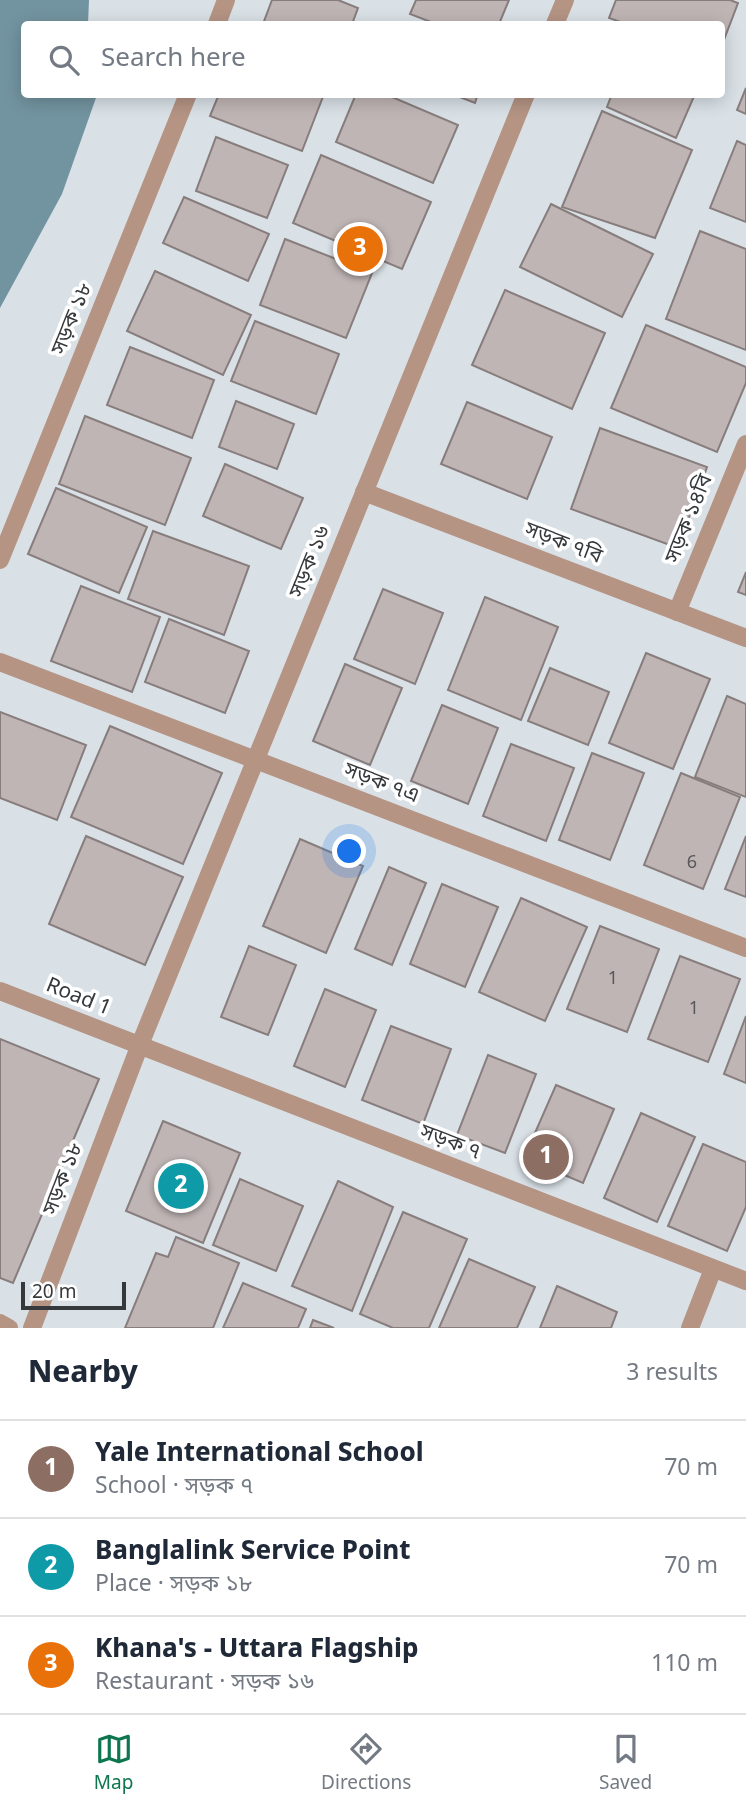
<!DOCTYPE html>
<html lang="en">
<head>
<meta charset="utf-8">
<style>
	body { margin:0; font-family:Georgia,"Noto Sans Bengali",serif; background:#f2f2f3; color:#1f2937 }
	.scale { position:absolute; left:21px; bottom:18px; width:105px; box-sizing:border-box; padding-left:7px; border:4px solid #36393c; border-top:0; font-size:19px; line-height:24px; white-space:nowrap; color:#36393c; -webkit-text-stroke:5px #fff; paint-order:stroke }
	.you { position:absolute; left:350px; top:852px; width:24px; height:24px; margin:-18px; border:5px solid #fff; border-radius:50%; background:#1a73e8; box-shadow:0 0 0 10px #1a73e833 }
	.badge { display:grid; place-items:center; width:46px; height:46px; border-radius:50%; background:#0d764f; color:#fff; font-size:23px; font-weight:700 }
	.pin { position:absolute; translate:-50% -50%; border:4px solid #fff; box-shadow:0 2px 7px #0006 }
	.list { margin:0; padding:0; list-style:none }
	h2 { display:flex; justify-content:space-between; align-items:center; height:91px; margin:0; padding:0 28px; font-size:30px }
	h2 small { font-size:23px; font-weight:400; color:#747a83 }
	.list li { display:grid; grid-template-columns:46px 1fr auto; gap:21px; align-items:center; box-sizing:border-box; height:98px; padding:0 28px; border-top:2px solid #e0e1e3 }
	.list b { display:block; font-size:26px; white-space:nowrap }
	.list p { margin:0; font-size:23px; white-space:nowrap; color:#747a83 }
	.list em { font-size:23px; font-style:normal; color:#747a83 }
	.icon { flex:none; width:38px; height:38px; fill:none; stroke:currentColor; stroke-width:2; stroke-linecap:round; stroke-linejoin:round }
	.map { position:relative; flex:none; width:746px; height:1328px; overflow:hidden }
	.search { position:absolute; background:#fff; box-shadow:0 4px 18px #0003; left:21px; right:21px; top:21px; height:77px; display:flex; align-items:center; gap:18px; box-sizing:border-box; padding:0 24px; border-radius:7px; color:#747a83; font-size:26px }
	.sheet { height:385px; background:#fff }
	nav { display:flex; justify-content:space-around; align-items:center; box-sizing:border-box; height:98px; border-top:2px solid #e0e1e3; background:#fff; font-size:19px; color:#747a83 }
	nav a { display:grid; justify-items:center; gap:4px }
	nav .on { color:#0d764f }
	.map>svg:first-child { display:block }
</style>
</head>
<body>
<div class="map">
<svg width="746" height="1328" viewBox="0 0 746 1328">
	<rect width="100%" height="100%" fill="#d9e1e7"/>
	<polygon fill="#7294a0" points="0,0 89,0 88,24 24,24 24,94 97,95 62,194 0,308"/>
	<g fill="#bfb5b4" stroke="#877d7c" stroke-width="2">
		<polygon points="272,0 338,0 358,8 352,24 263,24"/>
		<polygon points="416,0 509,0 499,24 436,24 410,14"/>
		<polygon points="616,0 730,0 738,3 722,45 722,24 626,24 609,18"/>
		<polygon points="746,88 746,114 737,110"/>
		<polygon points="219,94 324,94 302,151 210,116"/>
		<polygon points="356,94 385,94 458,125 433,183 336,142"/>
		<polygon points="452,94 478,94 475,103"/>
		<polygon points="612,94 695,94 676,138 607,107"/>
		<polygon points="602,111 692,150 655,238 562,207"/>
		<polygon points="216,137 288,165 267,218 196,191"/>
		<polygon points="737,141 746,145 746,222 710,208"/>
		<polygon points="321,155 431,202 402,269 293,223"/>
		<polygon points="184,197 269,234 248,281 163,243"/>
		<polygon points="551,204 653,254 622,317 520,267"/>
		<polygon points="700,231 746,249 746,350 666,319"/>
		<polygon points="285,239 372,273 346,338 260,305"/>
		<polygon points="155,271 251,315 223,375 127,331"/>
		<polygon points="505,290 605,333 572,409 472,365"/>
		<polygon points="255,321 339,354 316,414 231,381"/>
		<polygon points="646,325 746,367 746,383 717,452 611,408"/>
		<polygon points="130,347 214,380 192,438 107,405"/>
		<polygon points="236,401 294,424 277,469 219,447"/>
		<polygon points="467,402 552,437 527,499 441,464"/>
		<polygon points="85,416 191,458 165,525 59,484"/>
		<polygon points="600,428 707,467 678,548 571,509"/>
		<polygon points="225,464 303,498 281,549 203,516"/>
		<polygon points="56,488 147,527 119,593 28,554"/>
		<polygon points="153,531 249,566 224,635 128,599"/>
		<polygon points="746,572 746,595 738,592"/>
		<polygon points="81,586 160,617 132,692 51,661"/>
		<polygon points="383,589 443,613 415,684 354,659"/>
		<polygon points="485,597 558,627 521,720 448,690"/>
		<polygon points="169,619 249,651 225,713 145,682"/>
		<polygon points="646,653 710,679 673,769 609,743"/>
		<polygon points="345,664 402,688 370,765 313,741"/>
		<polygon points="550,668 609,692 588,745 528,721"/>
		<polygon points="727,696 746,704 746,797 695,777"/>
		<polygon points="442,705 498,728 468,804 411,781"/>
		<polygon points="0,712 86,745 57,820 0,798"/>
		<polygon points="110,726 222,773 183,864 71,817"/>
		<polygon points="511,744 574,768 546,841 483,816"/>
		<polygon points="592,753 644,773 610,860 559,840"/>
		<polygon points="681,773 740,797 703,889 644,865"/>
		<polygon points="86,836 183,877 145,965 49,924"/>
		<polygon points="746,836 746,897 725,889"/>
		<polygon points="300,839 363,866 326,953 263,926"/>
		<polygon points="389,867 426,883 392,965 355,949"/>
		<polygon points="442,884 498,907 465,987 410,964"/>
		<polygon points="521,898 587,927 545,1021 479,992"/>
		<polygon points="600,926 659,949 627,1032 567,1009"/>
		<polygon points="249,946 296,965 268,1035 221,1017"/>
		<polygon points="680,956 740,979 708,1062 648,1039"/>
		<polygon points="325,989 376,1010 345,1087 294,1066"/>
		<polygon points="746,1016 746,1083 724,1074"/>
		<polygon points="391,1026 451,1049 423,1124 362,1100"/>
		<polygon points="0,1039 99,1079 13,1283 0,1278"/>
		<polygon points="488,1055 536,1074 505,1153 457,1135"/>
		<polygon points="556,1085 614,1109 583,1183 524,1158"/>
		<polygon points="641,1113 695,1137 657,1222 604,1198"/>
		<polygon points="163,1121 240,1153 203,1243 126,1211"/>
		<polygon points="703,1144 746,1162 746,1207 727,1251 668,1226"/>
		<polygon points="240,1179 303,1206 276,1271 213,1245"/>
		<polygon points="338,1181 393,1207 352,1311 292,1286"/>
		<polygon points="403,1212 467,1239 429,1328 393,1328 360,1314"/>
		<polygon points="176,1237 239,1263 213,1328 125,1328 156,1253 168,1257"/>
		<polygon points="469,1259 535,1287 517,1328 439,1328"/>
		<polygon points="243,1283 306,1309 298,1328 223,1328"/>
		<polygon points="557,1286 617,1312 611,1328 540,1328"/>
		<polygon points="313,1320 334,1328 310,1328"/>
	</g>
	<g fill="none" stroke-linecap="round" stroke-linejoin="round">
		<g stroke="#b59484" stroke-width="18">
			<polyline points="217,24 226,0"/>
			<polyline points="555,24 565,0"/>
			<polyline points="364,492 746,638"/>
			<polyline points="0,560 188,94"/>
			<polyline points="677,612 746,444"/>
			<polyline points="0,662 746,948"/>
			<polyline points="0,991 746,1281"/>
			<polyline points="0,1323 9,1328"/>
			<polyline points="32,1328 139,1047 526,94"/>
			<polyline points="690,1328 713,1269"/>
		</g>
	</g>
	<g text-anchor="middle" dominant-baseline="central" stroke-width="7" stroke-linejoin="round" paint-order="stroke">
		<g font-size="18" fill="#58585a">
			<text x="692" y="863">6</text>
			<text x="613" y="979">1</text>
			<text x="694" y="1009">1</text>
		</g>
		<g font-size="21" fill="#36393c" stroke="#fff">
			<text transform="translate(73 319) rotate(-68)">সড়ক ১৮</text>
			<text transform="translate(690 519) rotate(-68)">সড়ক ১৪বি</text>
			<text transform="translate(563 544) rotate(21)">সড়ক ৭বি</text>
			<text transform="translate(311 562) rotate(-68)">সড়ক ১৬</text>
			<text transform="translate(381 784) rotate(21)">সড়ক ৭এ</text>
			<text transform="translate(78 998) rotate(22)">Road 1</text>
			<text transform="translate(450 1143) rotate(21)">সড়ক ৭</text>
			<text transform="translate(64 1179) rotate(-69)">সড়ক ১৮</text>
		</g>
	</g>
</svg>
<div class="scale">20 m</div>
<div class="you"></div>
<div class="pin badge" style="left:546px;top:1157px;background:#8d6e63">1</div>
<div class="pin badge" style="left:181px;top:1186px;background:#0f9aa8">2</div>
<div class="pin badge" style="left:360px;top:249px;background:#e8710a">3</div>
<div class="search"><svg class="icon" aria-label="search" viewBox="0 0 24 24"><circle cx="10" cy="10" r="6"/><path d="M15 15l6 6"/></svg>Search here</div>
</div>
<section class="sheet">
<h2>Nearby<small>3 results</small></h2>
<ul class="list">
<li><span class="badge" style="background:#8d6e63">1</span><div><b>Yale International School</b><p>School · সড়ক ৭</p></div><em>70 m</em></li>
<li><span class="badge" style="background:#0f9aa8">2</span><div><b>Banglalink Service Point</b><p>Place · সড়ক ১৮</p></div><em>70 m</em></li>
<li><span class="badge" style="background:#e8710a">3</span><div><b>Khana's - Uttara Flagship</b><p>Restaurant · সড়ক ১৬</p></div><em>110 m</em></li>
</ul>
</section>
<nav>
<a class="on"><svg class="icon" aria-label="map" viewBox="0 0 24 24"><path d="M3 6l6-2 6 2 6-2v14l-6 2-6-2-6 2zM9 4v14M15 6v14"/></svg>Map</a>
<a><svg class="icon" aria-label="directions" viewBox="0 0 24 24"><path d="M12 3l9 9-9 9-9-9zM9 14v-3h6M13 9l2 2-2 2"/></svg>Directions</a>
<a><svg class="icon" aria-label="saved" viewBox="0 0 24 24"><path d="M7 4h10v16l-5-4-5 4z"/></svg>Saved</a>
</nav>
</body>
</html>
